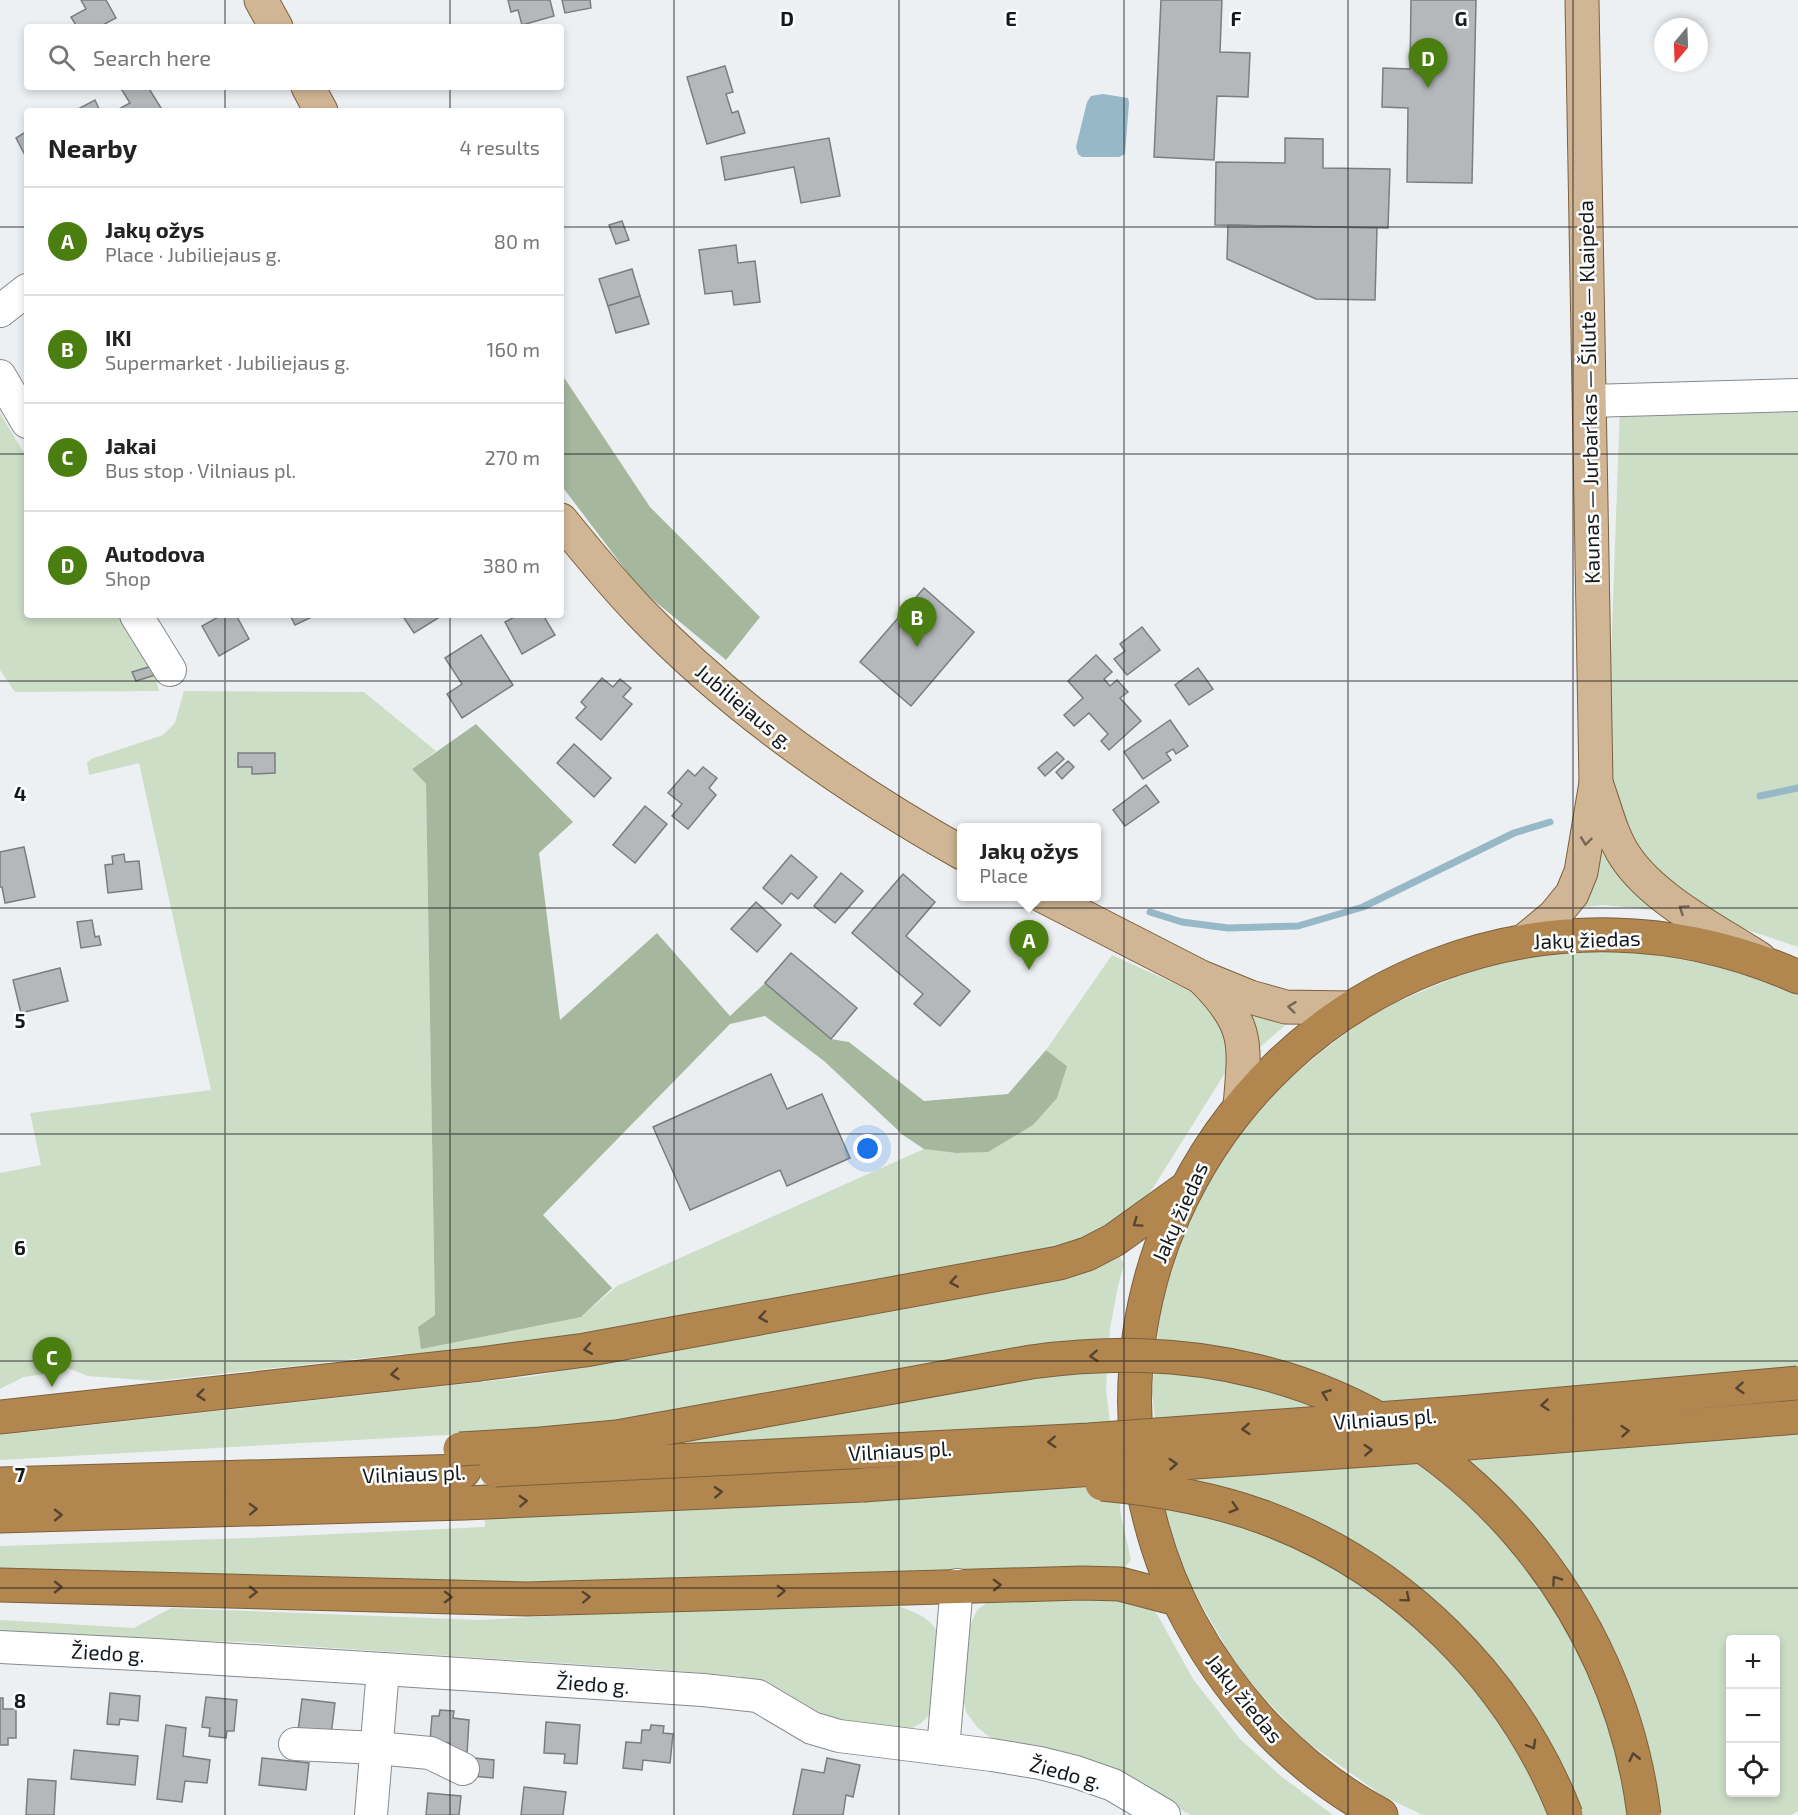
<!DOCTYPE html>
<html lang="en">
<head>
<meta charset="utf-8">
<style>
	body { margin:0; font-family:"Exo 2",sans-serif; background:#f6f6f6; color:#222 }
	.controls { position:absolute; right:18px; bottom:18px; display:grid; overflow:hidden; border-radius:6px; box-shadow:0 3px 9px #0003 }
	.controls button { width:54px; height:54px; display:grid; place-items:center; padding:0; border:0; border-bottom:2px solid #e0e0e0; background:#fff; color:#222; font:30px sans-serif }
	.compass { position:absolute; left:1654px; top:18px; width:54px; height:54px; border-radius:50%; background:#fff; box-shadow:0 3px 9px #0003; rotate:199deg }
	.you { position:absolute; left:868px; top:1149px; width:21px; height:21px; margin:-15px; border:4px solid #fff; border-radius:50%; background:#1a73e8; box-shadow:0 0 0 9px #1a73e833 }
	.badge { display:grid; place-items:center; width:39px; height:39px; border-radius:50%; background:#4a7e11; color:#fff; font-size:20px; font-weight:700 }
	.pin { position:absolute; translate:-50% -50px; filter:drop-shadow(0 2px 3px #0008) }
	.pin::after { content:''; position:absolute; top:32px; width:21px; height:18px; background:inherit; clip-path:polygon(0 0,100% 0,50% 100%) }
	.popup { position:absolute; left:957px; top:823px; width:144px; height:78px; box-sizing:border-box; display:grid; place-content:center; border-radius:6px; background:#fff; filter:drop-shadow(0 2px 4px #0005); font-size:20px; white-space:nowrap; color:#767676 }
	.popup b { font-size:22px; color:#222 }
	.popup::after { content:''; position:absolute; left:50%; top:100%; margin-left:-12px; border:12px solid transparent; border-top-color:#fff }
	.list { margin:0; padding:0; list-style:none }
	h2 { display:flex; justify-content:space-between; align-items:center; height:78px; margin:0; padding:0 24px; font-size:26px }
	h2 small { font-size:20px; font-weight:400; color:#767676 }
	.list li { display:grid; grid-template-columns:39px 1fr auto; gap:18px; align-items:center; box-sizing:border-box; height:108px; padding:0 24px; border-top:2px solid #e0e0e0 }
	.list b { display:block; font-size:22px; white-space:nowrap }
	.list p { margin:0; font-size:20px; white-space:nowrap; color:#767676 }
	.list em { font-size:20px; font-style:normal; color:#767676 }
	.icon { flex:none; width:33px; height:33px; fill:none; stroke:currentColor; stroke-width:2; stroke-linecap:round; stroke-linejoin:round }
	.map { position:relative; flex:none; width:1798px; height:1815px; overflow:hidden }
	.search { position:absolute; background:#fff; box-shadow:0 3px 9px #0003; left:24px; top:24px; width:540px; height:66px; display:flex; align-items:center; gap:15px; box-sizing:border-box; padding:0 21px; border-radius:6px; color:#767676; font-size:22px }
	.panel { position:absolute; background:#fff; box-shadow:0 3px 9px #0003; left:24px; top:108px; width:540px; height:510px; border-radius:6px }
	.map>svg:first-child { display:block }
</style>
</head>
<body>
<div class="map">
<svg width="1798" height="1815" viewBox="0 0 1798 1815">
	<rect width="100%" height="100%" fill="#edf0f3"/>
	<g fill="#ccdec6" fill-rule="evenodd">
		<polygon points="1798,401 1798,947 1736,926 1664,888 1616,817 1608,740 1620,406"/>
		<polygon points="0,413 27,458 27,615 121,615 155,675 159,691 15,692 0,670"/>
		<polygon points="184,691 364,692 436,751 412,769 426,784 435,1315 418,1327 581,1317 617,1286 924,1149 956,1153 988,1151 1033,1125 1067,1066 1046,1050 1112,955 1204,997 1221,1014 1231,1053 1225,1073 1153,1188 1130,1216 1099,1239 940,1276 408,1362 402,1354 155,1381 88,1376 60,1365 42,1367 51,1373 24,1377 0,1389 0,1173 41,1165 30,1113 211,1090 139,763 89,775 87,763 91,759 163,735 175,723"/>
		<polygon points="1598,827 1663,911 1603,905 1576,908"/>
		<path d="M1577 946 1640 952 1738 970 1798 995V1811L1791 1815H1423L1383 1796 1304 1740 1254 1687 1231 1656 1191 1586 1166 1527 1152 1391 1161 1304 1188 1222 1216 1169 1246 1126 1282 1085 1320 1053 1376 1011 1491 962ZM1730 1640H1776V1792H1730Z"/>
		<polygon points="1241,1001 1291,1020 1257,1050"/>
		<polygon points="1119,1255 1124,1264 1118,1286 1110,1329 1106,1389 1121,1516 1131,1560 1126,1566 1121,1569 446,1585 0,1575 0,1546 249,1538 485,1527 481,1433 0,1460 0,1435 535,1376 711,1341 1087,1272 1109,1258"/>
		<polygon points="1139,1596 1157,1614 1193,1679 1240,1739 1282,1777 1333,1815 1191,1815 1084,1760 996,1742 977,1727 966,1712 962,1691 968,1630 977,1610 989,1601"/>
		<path d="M883 1602C905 1608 932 1614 940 1638L933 1711 921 1723 909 1730H884L826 1718 776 1692 738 1676 652 1669 242 1642 0 1635V1620L134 1628 171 1608 480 1620 739 1605Z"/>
	</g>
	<g fill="#a5b89e">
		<polygon points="561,373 650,507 760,617 726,660 640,589 561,485"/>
		<polygon points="476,724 573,822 539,853 560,1020 657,933 730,1016 765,983 831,1039 849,1042 924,1101 1008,1094 1046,1050 1067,1066 1057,1098 1033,1125 988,1152 956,1153 924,1149 903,1135 824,1061 765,1016 730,1024 543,1215 612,1288 581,1317 421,1349 418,1327 435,1315 426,784 412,769"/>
	</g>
	<polygon fill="#96b8c7" points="1103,94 1128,98 1129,103 1125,154 1119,157 1082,157 1078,154 1076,147 1087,102 1091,96"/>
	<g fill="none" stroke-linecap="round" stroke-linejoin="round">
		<g stroke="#96b8c7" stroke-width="7">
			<polyline points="1760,796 1798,788"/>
			<polyline points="1150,912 1182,922 1228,928 1298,926 1363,907 1514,833 1550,822"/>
		</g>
	</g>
	<g fill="#b5b8bb" stroke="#7b7e81" stroke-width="1.5">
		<polygon points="81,0 106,0 116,18 99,27 77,27 71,17 86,9"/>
		<polygon points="508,0 550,0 554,16 522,25 518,10 511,12"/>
		<polygon points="562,0 590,0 591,8 565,13"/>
		<polygon points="1161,0 1222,0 1220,52 1250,53 1248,97 1217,96 1214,160 1154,157"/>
		<polygon points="1411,0 1476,0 1472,183 1407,182 1408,108 1382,107 1383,68 1410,69"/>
		<polygon points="725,66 733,92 726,94 732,113 738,111 745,133 707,144 687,77"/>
		<polygon points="120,87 148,87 161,108 156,111 121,111 119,109 130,103"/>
		<polygon points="95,100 100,111 79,111 78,109"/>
		<polygon points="27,131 27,159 16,138"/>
		<polygon points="829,138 840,196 801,203 794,167 725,180 721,157"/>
		<polygon points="1285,138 1323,139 1323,168 1390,169 1388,228 1215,225 1216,162 1285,163"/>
		<polygon points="622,221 629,240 616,244 609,225"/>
		<polygon points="1228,225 1377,228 1375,300 1316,299 1227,259"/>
		<polygon points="736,245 738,263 755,261 760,302 734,305 732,291 705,294 699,250"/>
		<polygon points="632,269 640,296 608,306 599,279"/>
		<polygon points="640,296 649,324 616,333 608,306"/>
		<polygon points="924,588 974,632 911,706 860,662"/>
		<polygon points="222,615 236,615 249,639 219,656 202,626"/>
		<polygon points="290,615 316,615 295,625"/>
		<polygon points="402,615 443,615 414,633"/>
		<polygon points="518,615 543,615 555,635 522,654 505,622"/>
		<polygon points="1142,627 1160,650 1127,675 1114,659 1125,651 1120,644"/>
		<polygon points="481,635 513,685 462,718 447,694 462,684 445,658"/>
		<polygon points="1096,655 1112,672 1104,679 1110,686 1117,680 1128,692 1120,698 1141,721 1109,750 1101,741 1108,734 1089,713 1074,726 1064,715 1083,698 1068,681"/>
		<polygon points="152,666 155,675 136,681 132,672"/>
		<polygon points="1198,668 1213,689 1189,705 1175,685"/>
		<polygon points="602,678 613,687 620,679 631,688 623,697 632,704 601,740 576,718 586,707 581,702"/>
		<polygon points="1170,720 1188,746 1176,754 1173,749 1166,753 1171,760 1143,779 1124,752"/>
		<polygon points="574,744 611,778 594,797 557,763"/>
		<polygon points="1057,752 1064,759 1045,776 1038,768"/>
		<polygon points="238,753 275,753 275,773 252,774 252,767 238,767"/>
		<polygon points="1068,761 1074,767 1062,779 1056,772"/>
		<polygon points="703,767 717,778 709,788 716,795 688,829 672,816 682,804 668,793 688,770 695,776"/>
		<polygon points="1146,785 1159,802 1125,826 1113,810"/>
		<polygon points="645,806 667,824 635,863 613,845"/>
		<polygon points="24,847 35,897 5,903 2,887 0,887 0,852"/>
		<polygon points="124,854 125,862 139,861 142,889 108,893 105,865 113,864 112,856"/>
		<polygon points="791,855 817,877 798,899 791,893 782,904 763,888"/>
		<polygon points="841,873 863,891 835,923 814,906"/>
		<polygon points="903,874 935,902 906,936 970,991 940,1026 914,1004 923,994 852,933"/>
		<polygon points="756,902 781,925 757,952 731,929"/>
		<polygon points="92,920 95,937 99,936 101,945 81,948 77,922"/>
		<polygon points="791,953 857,1008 831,1039 765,983"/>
		<polygon points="60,968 68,1001 21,1013 13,980"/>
		<polygon points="771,1074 787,1109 822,1094 850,1158 787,1186 780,1170 690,1210 653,1127"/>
		<polygon points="110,1693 140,1696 138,1721 120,1719 119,1725 107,1724"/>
		<polygon points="206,1697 237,1700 234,1731 227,1731 226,1738 209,1736 210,1728 202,1727"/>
		<polygon points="0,1698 3,1698 3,1709 16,1709 16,1738 8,1738 8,1745 0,1745"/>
		<polygon points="302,1699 335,1703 331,1735 298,1731"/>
		<polygon points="440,1710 454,1711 453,1718 469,1720 467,1754 449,1752 449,1743 430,1741 432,1716 439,1716"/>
		<polygon points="546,1722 580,1725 577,1764 564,1763 565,1754 544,1753"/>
		<polygon points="166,1725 186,1728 183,1756 210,1760 207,1783 185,1781 182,1802 157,1799"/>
		<polygon points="651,1725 664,1726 663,1733 673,1734 670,1763 643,1760 642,1770 623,1768 626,1742 641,1743 642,1730 650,1730"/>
		<polygon points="74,1750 138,1756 135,1785 71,1779"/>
		<polygon points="262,1758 309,1763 306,1790 259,1785"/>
		<polygon points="474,1758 494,1760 493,1778 472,1776"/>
		<polygon points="827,1758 860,1765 853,1797 846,1795 843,1815 793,1815 802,1769 824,1773"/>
		<polygon points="28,1779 56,1781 54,1815 26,1815"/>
		<polygon points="524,1787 566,1792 563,1815 521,1815"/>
		<polygon points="428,1793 461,1796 459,1815 426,1815"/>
	</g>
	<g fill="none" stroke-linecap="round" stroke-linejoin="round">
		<g stroke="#878a8c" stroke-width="34">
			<g id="minor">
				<polyline points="0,311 27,290"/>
				<polyline points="0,376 27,422"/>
				<polyline points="1589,401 1798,395"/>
				<polyline points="136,615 170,670"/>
				<polyline points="0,1647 156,1655 383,1669 703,1690 758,1696 812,1728 839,1736 992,1755 1040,1763 1076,1772 1113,1785 1164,1815"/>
				<polyline points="295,1744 377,1748 430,1753 463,1769"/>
				<polyline points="943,1749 957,1585"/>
				<polyline points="371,1815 383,1669"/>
			</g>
		</g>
		<g stroke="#7c603c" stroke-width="35">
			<g id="major">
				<polyline points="261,0 276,27"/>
				<polyline points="308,87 321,111"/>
				<path d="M561 520C587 552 613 584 641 613 734 710 845 787 962 853"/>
				<path d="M1596 783C1605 807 1611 835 1625 856 1653 899 1717 931 1760 959"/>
				<polyline points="1043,896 1201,977 1250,997 1286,1007 1350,1008"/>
				<polyline points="1524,941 1554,916 1572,894 1581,872 1596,783 1582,0"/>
				<path d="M1204 980C1250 1026 1245 1045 1240 1106"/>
			</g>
		</g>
		<g stroke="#7c603c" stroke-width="35">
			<g id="highway">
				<polyline points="0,1417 480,1364 585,1350 1059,1263 1087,1254 1114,1240 1185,1189"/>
				<polyline points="0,1484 464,1471"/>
				<polyline points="0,1516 465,1503 863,1485"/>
				<polyline points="0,1585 527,1599 1082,1583 1120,1584 1177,1599"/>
				<path d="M1381 1815C1299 1771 1234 1703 1190 1622 1162 1571 1146 1516 1138 1458 1128 1376 1140 1292 1173 1217 1280 975 1557 869 1798 977"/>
			</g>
		</g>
		<use href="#minor" stroke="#fff" stroke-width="32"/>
		<use href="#major" stroke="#d1b695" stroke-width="33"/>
		<use href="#highway" stroke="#b2864f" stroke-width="33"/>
		<g stroke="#7c603c" stroke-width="35" stroke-linecap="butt">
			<g id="highway-bridge">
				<path d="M460 1449 541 1444 617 1437 1031 1362C1108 1352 1179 1352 1256 1371 1463 1420 1619 1606 1644 1815"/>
				<polyline points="495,1470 1089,1440 1459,1413 1798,1383"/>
				<path d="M1102 1484C1157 1489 1211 1498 1263 1517 1400 1567 1513 1679 1566 1815"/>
				<polyline points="863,1485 1468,1443 1798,1417"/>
			</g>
		</g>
		<use href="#highway-bridge" stroke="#b2864f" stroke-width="33"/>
	</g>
	<defs><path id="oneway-chevron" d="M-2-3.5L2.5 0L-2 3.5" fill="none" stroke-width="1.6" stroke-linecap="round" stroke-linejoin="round" transform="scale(1.5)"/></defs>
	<g stroke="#746757">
		<use href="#oneway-chevron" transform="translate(1586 841) rotate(97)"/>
		<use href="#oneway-chevron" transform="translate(1683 909) rotate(-146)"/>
		<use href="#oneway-chevron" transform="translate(1292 1007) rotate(-173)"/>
	</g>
	<g stroke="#55442f">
		<use href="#oneway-chevron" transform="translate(1137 1223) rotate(145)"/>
		<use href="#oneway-chevron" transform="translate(954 1282) rotate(170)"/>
		<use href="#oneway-chevron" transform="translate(763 1317) rotate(170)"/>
		<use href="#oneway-chevron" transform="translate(588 1349) rotate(170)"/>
		<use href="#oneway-chevron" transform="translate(1094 1356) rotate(176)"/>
		<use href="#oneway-chevron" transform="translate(395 1374) rotate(174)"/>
		<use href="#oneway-chevron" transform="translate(1740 1388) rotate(175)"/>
		<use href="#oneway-chevron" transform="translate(1326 1394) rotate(-158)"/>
		<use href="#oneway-chevron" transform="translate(201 1395) rotate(174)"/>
		<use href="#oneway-chevron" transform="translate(1545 1405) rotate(175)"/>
		<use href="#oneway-chevron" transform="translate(1246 1429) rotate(176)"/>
		<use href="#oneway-chevron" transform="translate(1625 1431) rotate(-5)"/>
		<use href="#oneway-chevron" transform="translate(1052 1442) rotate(177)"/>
		<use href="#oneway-chevron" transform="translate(1368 1450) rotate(-4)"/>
		<use href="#oneway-chevron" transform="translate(1173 1464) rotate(-4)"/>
		<use href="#oneway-chevron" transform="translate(718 1492) rotate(-3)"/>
		<use href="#oneway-chevron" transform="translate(523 1501) rotate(-3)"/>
		<use href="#oneway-chevron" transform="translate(1234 1508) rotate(17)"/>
		<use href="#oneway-chevron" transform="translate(253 1509) rotate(-2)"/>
		<use href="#oneway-chevron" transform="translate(58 1515) rotate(-1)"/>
		<use href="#oneway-chevron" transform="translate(1556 1580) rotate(-125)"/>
		<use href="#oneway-chevron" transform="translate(997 1585) rotate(-1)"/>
		<use href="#oneway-chevron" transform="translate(58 1587) rotate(1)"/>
		<use href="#oneway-chevron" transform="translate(781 1591) rotate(-2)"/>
		<use href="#oneway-chevron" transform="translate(253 1592) rotate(1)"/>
		<use href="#oneway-chevron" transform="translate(448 1597) rotate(1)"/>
		<use href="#oneway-chevron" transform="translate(586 1597) rotate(-2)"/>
		<use href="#oneway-chevron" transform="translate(1406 1598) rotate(40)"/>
		<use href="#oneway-chevron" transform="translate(1532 1745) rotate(60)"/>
		<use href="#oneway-chevron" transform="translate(1634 1757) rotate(-103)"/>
	</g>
	<path fill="none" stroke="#171819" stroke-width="1.5" stroke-opacity="0.55" d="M225 0V27M450 0V27M674 0V1815M899 0V1815M1124 0V1815M1348 0V1815M1573 0V1815M225 87V111M450 87V111M0 227H27M561 227H1798M0 454H27M561 454H1798M225 615V1815M450 615V1815M0 681H1798M0 908H1798M0 1134H1798M0 1361H1798M0 1588H1798"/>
	<g text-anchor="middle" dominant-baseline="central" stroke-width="5" stroke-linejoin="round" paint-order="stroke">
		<g font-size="21" fill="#171819" stroke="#fbfdff">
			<text transform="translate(1588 392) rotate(-91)">Kaunas — Jurbarkas — Šilutė — Klaipėda</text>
			<text transform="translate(745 706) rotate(40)">Jubiliejaus g.</text>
			<text transform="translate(1587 939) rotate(-2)">Jakų žiedas</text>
			<text transform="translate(1179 1212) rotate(-66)">Jakų žiedas</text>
			<text transform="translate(1385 1418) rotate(-4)">Vilniaus pl.</text>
			<text transform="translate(900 1450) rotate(-3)">Vilniaus pl.</text>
			<text transform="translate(414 1473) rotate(-2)">Vilniaus pl.</text>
			<text transform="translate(108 1652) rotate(3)">Žiedo g.</text>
			<text transform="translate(593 1683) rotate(4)">Žiedo g.</text>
			<text transform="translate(1245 1698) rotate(51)">Jakų žiedas</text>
			<text transform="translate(1066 1772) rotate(15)">Žiedo g.</text>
		</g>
	</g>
	<g font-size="20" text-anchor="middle" font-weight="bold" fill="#171819" stroke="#fbfdff" stroke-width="5" stroke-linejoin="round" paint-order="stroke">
		<text x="787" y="26">D</text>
		<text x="1011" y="26">E</text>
		<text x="1236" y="26">F</text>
		<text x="1461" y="26">G</text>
		<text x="20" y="801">4</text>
		<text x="20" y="1028">5</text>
		<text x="20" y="1255">6</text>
		<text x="20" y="1482">7</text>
		<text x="20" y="1708">8</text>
	</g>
</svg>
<div class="controls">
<button>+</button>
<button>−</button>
<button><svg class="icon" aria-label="locate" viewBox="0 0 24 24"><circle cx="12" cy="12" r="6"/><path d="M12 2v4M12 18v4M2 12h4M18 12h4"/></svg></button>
</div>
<svg class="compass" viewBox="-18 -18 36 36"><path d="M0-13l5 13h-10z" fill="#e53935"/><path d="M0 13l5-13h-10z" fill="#767676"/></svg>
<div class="you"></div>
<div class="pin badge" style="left:1029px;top:970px">A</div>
<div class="popup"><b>Jakų ožys</b>Place</div>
<div class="pin badge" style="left:917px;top:647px">B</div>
<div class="pin badge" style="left:52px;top:1387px">C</div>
<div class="pin badge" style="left:1428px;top:88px">D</div>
<div class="search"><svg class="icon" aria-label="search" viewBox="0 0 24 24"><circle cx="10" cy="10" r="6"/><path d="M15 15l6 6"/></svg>Search here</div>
<section class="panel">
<h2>Nearby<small>4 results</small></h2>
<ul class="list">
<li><span class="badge">A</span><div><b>Jakų ožys</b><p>Place · Jubiliejaus g.</p></div><em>80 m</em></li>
<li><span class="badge">B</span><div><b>IKI</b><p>Supermarket · Jubiliejaus g.</p></div><em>160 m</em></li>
<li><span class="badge">C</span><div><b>Jakai</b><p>Bus stop · Vilniaus pl.</p></div><em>270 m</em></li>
<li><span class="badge">D</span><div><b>Autodova</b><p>Shop</p></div><em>380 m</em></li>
</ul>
</section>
</div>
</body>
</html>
